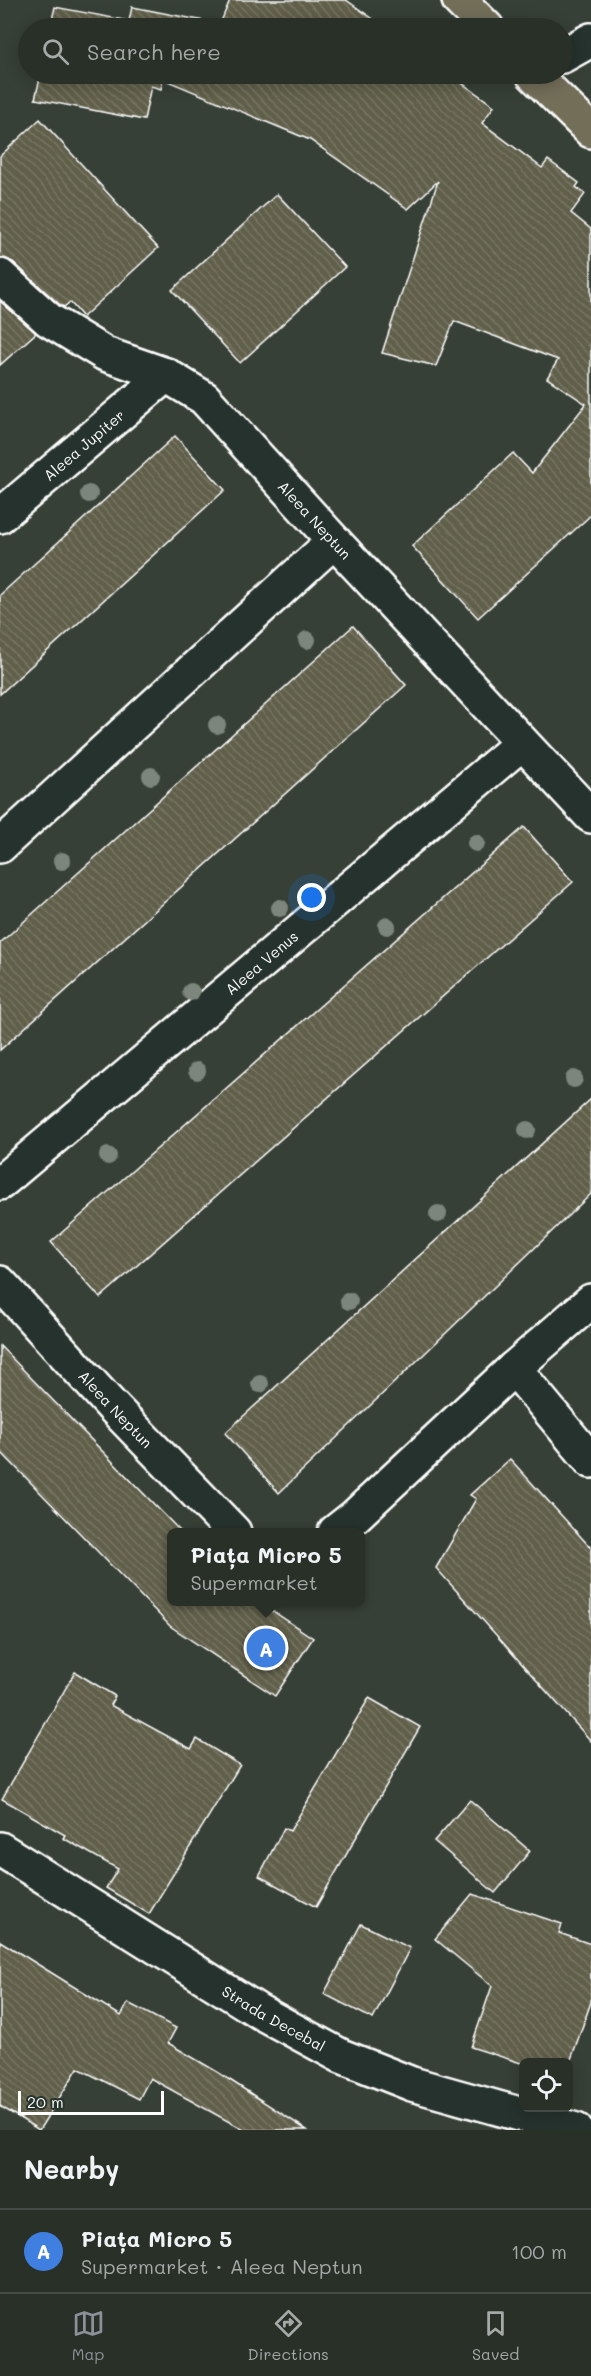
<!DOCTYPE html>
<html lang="en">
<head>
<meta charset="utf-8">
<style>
	body { margin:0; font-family:Mali,sans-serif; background:#313830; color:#f1f3f6 }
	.controls { position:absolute; right:18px; bottom:18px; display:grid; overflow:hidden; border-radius:9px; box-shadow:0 3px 15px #0003 }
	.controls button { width:54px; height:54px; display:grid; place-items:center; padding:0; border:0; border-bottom:2px solid #454b45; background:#293028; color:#f1f3f6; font:30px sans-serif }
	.scale { position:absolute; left:18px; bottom:15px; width:146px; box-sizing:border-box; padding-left:6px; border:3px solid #fff; border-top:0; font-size:16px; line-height:21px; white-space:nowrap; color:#fff; -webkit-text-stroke:4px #26332d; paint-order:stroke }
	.you { position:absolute; left:312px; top:898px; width:21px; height:21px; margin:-15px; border:4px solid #fff; border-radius:50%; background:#1a73e8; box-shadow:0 0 0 9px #1a73e833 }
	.badge { display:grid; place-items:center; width:39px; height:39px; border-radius:50%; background:#8c9099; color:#fff; font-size:20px; font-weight:700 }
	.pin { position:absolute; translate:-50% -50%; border:3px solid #fff; box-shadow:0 2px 6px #0006 }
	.popup { position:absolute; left:167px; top:1528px; width:198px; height:78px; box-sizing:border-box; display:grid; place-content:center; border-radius:9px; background:#293028; filter:drop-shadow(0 2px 4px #0005); font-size:20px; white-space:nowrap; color:#a5a9a8 }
	.popup b { font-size:22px; color:#f1f3f6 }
	.popup::after { content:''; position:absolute; left:50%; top:100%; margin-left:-12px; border:12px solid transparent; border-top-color:#293028 }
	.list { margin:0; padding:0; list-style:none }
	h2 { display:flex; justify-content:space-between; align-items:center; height:78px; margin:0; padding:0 24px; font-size:26px }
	h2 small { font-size:20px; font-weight:400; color:#a5a9a8 }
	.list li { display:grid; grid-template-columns:39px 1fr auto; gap:18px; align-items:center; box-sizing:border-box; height:84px; padding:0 24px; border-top:2px solid #454b45 }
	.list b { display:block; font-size:22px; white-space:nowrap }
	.list p { margin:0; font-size:20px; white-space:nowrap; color:#a5a9a8 }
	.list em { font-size:20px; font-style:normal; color:#a5a9a8 }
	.icon { flex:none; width:33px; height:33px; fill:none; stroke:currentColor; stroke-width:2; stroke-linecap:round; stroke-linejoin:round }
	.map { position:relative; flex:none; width:591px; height:2130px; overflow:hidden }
	.search { position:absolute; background:#293028; box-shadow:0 3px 15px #0003; left:18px; right:18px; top:18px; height:66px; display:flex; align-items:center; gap:15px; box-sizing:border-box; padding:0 21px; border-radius:33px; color:#a5a9a8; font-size:22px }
	.sheet { height:162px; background:#293028 }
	nav { display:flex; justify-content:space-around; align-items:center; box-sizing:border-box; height:84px; border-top:2px solid #454b45; background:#293028; font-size:16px; color:#a5a9a8 }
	nav a { display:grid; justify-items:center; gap:3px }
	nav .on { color:#8c9099 }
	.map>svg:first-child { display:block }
</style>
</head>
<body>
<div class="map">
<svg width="591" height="2130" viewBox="0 0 591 2130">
	<defs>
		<pattern id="building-back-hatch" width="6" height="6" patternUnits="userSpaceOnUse" patternTransform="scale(1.5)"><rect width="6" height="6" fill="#605e4a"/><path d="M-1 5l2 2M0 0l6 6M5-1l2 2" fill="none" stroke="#787665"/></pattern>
	</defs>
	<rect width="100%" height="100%" fill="#374036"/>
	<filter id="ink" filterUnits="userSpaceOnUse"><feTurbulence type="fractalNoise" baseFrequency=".0167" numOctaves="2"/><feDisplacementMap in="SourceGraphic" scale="12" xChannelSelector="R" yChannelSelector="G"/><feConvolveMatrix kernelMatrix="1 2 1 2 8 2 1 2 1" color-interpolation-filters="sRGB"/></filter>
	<g filter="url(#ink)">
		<g fill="url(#building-back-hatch)" stroke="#fff" stroke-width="1.5">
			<polygon points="230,0 346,0 386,28 50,28 55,7 129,21 132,7 220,24"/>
			<polygon points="41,74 449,74 494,106 482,123 542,168 548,160 579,183 576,187 585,194 571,213 591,229 591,515 478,618 412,546 513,453 532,473 586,404 547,378 558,360 454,321 436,366 382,353 438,181 408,209 310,140 163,79 161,89 151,86 144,120 35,99"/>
			<polygon points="40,119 158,248 83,317 70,302 64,307 60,305 13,262 0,258 0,156"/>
			<polygon points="277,194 345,267 240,363 172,290"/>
			<polygon points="0,301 36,333 0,365"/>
			<polygon points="175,436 225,490 0,694 0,595"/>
			<polygon points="353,626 406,685 0,1050 0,943"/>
			<polygon points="524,827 573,882 100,1298 51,1242"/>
			<polygon points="591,1099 591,1194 279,1493 225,1433"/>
			<polygon points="0,1346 182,1533 171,1533 171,1602 259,1602 313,1638 275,1696 170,1626 0,1451"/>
			<polygon points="510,1459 591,1548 591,1741 436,1568 476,1499 470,1495"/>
			<polygon points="75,1672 115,1696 110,1705 191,1749 197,1739 240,1765 149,1914 106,1888 118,1869 63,1838 65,1835 2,1799"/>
			<polygon points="369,1698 420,1727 316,1907 259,1876 284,1828 290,1831"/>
			<polygon points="470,1800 530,1851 495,1893 434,1841"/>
			<polygon points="472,1894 562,1924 559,1933 591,1944 591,2002 568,2068 568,2062 524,2064 471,2047 492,1986 435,1939"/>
			<polygon points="361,1924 410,1948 373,2019 324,1994"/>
			<polygon points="0,1941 121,2016 128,2003 176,2028 168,2043 219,2073 307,2130 244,2130 150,2078 139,2099 78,2068 39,2130 0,2106"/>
		</g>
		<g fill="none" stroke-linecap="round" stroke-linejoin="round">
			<g stroke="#fff" stroke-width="38">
				<g id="minor">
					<polyline points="562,56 591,40"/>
					<path id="s1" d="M0 276 49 320 105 354 166 375 204 398 334 541 591 816"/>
					<path id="s2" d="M0 516 166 375"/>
					<polyline points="0,846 334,541"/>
					<path id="s3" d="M0 1183 522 743"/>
					<path id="s4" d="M0 1283 112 1406 234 1532"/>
					<polyline points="514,1368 591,1461"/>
					<polyline points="335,1532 354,1517 514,1368 591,1301"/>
					<path id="s5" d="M0 1849 260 2012 341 2056 412 2084 576 2130"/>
				</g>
			</g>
			<g stroke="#fff" stroke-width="38">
				<g id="major">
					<polyline points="459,0 487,28"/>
					<polyline points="533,74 591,131"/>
				</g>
			</g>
			<use href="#minor" stroke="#26332d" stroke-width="33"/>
			<use href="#major" stroke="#726e59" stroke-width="33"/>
		</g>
		<g fill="#7c867b">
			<circle cx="89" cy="494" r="9"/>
			<circle cx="307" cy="640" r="9"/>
			<circle cx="217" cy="725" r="9"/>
			<circle cx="151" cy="776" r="9"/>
			<circle cx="476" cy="843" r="9"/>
			<circle cx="62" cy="861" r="9"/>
			<circle cx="280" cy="908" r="9"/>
			<circle cx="387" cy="926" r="9"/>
			<circle cx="191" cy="992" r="9"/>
			<circle cx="197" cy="1071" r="9"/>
			<circle cx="574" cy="1079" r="9"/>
			<circle cx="527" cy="1130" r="9"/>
			<circle cx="108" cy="1156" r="9"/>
			<circle cx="438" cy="1214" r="9"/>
			<circle cx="349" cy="1301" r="9"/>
			<circle cx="260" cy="1384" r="9"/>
		</g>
	</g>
	<g text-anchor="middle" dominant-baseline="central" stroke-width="5" stroke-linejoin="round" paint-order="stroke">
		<g font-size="15" fill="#fff" stroke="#26332d">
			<text stroke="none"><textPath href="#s2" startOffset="110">Aleea Jupiter</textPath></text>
			<text stroke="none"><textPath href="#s1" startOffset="405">Aleea Neptun</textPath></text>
			<text stroke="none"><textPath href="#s3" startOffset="342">Aleea Venus</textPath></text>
			<text stroke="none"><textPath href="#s4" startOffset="171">Aleea Neptun</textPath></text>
			<text stroke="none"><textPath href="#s5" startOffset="322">Strada Decebal</textPath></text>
		</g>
	</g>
</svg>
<div class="controls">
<button><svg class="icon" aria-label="locate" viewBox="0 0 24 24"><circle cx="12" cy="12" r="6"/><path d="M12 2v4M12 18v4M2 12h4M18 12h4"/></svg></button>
</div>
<div class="scale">20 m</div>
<div class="you"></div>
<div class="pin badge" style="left:266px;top:1648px;background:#3f7fe0">A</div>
<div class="popup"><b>Piața Micro 5</b>Supermarket</div>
<div class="search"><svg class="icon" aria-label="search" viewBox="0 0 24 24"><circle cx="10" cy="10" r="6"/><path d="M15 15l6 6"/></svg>Search here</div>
</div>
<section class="sheet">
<h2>Nearby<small></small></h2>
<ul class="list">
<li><span class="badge" style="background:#3f7fe0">A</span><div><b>Piața Micro 5</b><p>Supermarket · Aleea Neptun</p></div><em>100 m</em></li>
</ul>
</section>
<nav>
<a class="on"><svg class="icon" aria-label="map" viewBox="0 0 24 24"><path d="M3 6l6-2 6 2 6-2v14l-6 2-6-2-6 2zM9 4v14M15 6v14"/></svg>Map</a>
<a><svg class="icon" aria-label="directions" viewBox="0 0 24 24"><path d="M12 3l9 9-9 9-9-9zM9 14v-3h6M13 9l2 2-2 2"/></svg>Directions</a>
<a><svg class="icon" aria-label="saved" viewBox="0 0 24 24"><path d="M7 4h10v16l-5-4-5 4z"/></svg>Saved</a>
</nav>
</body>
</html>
